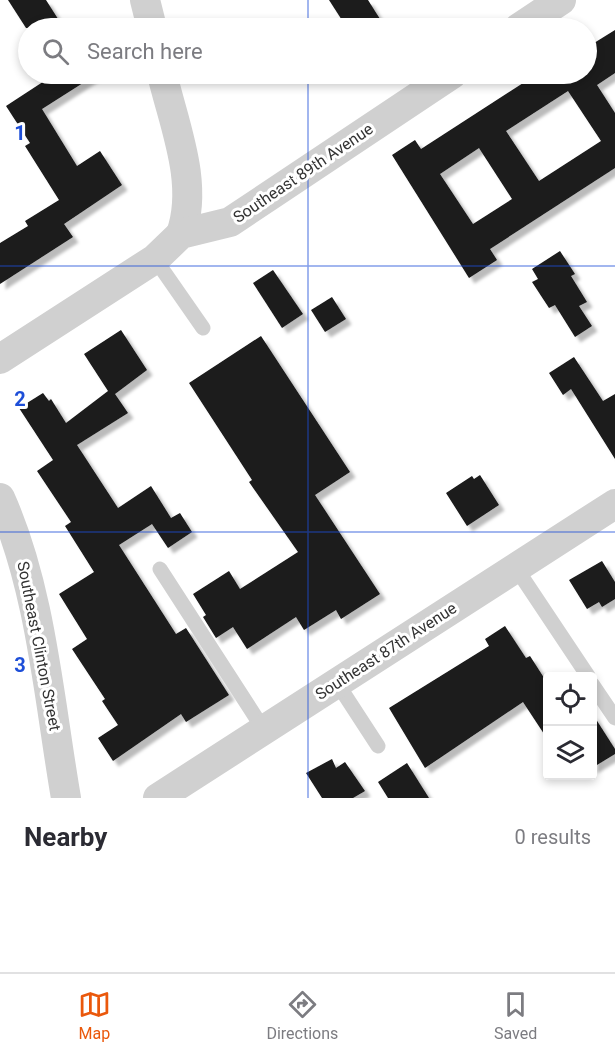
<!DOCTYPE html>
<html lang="en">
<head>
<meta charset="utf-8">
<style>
	body { margin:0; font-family:Roboto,sans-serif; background:#f7f7f7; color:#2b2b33 }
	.controls { position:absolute; right:18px; bottom:18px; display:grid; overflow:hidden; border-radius:6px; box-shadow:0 3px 9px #0003 }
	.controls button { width:54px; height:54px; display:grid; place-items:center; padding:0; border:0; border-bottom:2px solid #e1e1e2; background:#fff; color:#2b2b33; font:30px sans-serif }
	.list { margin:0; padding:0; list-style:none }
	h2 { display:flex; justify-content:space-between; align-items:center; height:78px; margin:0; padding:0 24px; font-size:26px }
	h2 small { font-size:20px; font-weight:400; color:#7c7c81 }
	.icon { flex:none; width:33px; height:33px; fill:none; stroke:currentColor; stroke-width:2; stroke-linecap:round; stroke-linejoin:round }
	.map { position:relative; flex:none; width:615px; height:798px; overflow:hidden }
	.search { position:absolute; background:#fff; box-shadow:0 3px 9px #0003; left:18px; right:18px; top:18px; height:66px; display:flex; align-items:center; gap:15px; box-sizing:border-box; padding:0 21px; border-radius:33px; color:#7c7c81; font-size:22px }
	.sheet { height:174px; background:#fff }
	nav { display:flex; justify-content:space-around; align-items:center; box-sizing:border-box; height:84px; border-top:2px solid #e1e1e2; background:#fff; font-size:16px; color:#7c7c81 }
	nav a { display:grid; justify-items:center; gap:3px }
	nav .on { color:#ea580c }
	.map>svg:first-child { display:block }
</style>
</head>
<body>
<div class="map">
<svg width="615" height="798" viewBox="0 0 615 798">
	<defs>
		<filter id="shadow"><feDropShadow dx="5.5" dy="5.5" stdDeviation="1.5" flood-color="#0004"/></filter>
	</defs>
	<rect width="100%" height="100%" fill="#fff"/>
	<g fill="#1a1a1a" fill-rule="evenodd" filter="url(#shadow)">
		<polygon points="8,0 46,0 60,22 50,28 26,28"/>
		<polygon points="329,0 368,0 380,19 366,28 347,28"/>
		<path d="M615 30V73L597 85 615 113V168L490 249 497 260 469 278 392 155 415 140 421 149 537 74H586V48ZM568 91 601 141 539 181 506 131ZM479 148 512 199 473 224 440 174Z"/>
		<polygon points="55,74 97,74 42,109 77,166 100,151 122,185 64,224 73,237 0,284 0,243 28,226 25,221 59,200 25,146 30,143 6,106"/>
		<polygon points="560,251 575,274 571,276 587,302 579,306 592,326 575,337 555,305 549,308 532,282 538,279 532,269"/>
		<polygon points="273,270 303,314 282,328 253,283"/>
		<polygon points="332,297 346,319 325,332 311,310"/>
		<polygon points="121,330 147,370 115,394 128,413 77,445 118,508 151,486 171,518 180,513 192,532 168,548 152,524 119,545 176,634 186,628 229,695 186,722 181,714 113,761 98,738 118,725 102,701 105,699 72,649 87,639 59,594 94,572 65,526 71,522 37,471 53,460 19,408 43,393 49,401 51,399 66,423 108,391 84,354"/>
		<polygon points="261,336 350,472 315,495 380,594 341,619 336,610 304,630 296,617 247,649 233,627 216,638 203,617 206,615 193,594 229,571 240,589 298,552 249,482 252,480 189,383"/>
		<polygon points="574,357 603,401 615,394 615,459 571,389 563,395 549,373"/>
		<polygon points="480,475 499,505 467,526 446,493 472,476 474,479"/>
		<polygon points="602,561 615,582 615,599 602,607 599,602 587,609 569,580"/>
		<polygon points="505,626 526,658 530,656 548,684 548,740 523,702 425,768 389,708 489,646 485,639"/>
		<polygon points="592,713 615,749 615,754 592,768"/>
		<polygon points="332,759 336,768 345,762 365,791 353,798 322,798 306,773"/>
		<polygon points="407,763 429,798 388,798 378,782"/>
	</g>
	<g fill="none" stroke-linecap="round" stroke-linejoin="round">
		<g stroke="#d0d0d0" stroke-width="15">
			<polyline points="155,259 203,328"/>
			<polyline points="516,568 588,676"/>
			<polyline points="160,569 264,730"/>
			<polyline points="337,683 378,746"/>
			<polyline points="592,684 615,718"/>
		</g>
		<g stroke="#d0d0d0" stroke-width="30">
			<polyline points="145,0 152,28"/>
			<polyline points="519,28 561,0"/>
			<path d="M162 74C174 125 199 183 181 234"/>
			<polyline points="0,359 155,259 181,234 230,222 452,74"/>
			<path d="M0 498C41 589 49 700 66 798"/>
			<polyline points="158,798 615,504"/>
		</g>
	</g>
	<path fill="none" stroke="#1d4ed8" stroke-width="1.5" stroke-opacity="0.55" d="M308 0V28M308 74V798M0 266H615M0 532H615"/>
	<g text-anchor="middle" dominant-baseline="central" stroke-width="6" stroke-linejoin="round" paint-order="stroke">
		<g font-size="16" fill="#333" stroke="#fff">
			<text transform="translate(303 173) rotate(-34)">Southeast 89th Avenue</text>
			<text transform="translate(39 646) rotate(79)">Southeast Clinton Street</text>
			<text transform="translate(386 651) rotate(-33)">Southeast 87th Avenue</text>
		</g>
	</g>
	<g font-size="20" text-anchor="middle" font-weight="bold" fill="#1d4ed8" stroke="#fff" stroke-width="6" stroke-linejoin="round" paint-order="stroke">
		<text x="20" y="140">1</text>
		<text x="20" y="406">2</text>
		<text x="20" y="672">3</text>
	</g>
</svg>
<div class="controls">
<button><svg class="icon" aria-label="locate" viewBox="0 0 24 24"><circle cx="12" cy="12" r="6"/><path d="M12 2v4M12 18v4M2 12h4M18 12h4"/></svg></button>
<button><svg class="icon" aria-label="layers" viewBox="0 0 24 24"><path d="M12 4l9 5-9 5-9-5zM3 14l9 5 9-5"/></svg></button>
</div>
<div class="search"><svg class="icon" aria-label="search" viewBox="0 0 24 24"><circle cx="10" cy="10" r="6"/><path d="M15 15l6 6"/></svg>Search here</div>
</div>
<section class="sheet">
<h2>Nearby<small>0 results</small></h2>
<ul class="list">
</ul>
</section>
<nav>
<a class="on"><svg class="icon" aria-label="map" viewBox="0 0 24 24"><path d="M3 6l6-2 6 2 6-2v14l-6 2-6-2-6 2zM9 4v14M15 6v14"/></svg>Map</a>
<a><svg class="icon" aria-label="directions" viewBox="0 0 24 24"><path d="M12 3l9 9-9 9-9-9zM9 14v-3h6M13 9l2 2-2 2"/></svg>Directions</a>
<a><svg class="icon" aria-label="saved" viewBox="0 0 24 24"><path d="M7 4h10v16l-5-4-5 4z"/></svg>Saved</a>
</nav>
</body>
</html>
